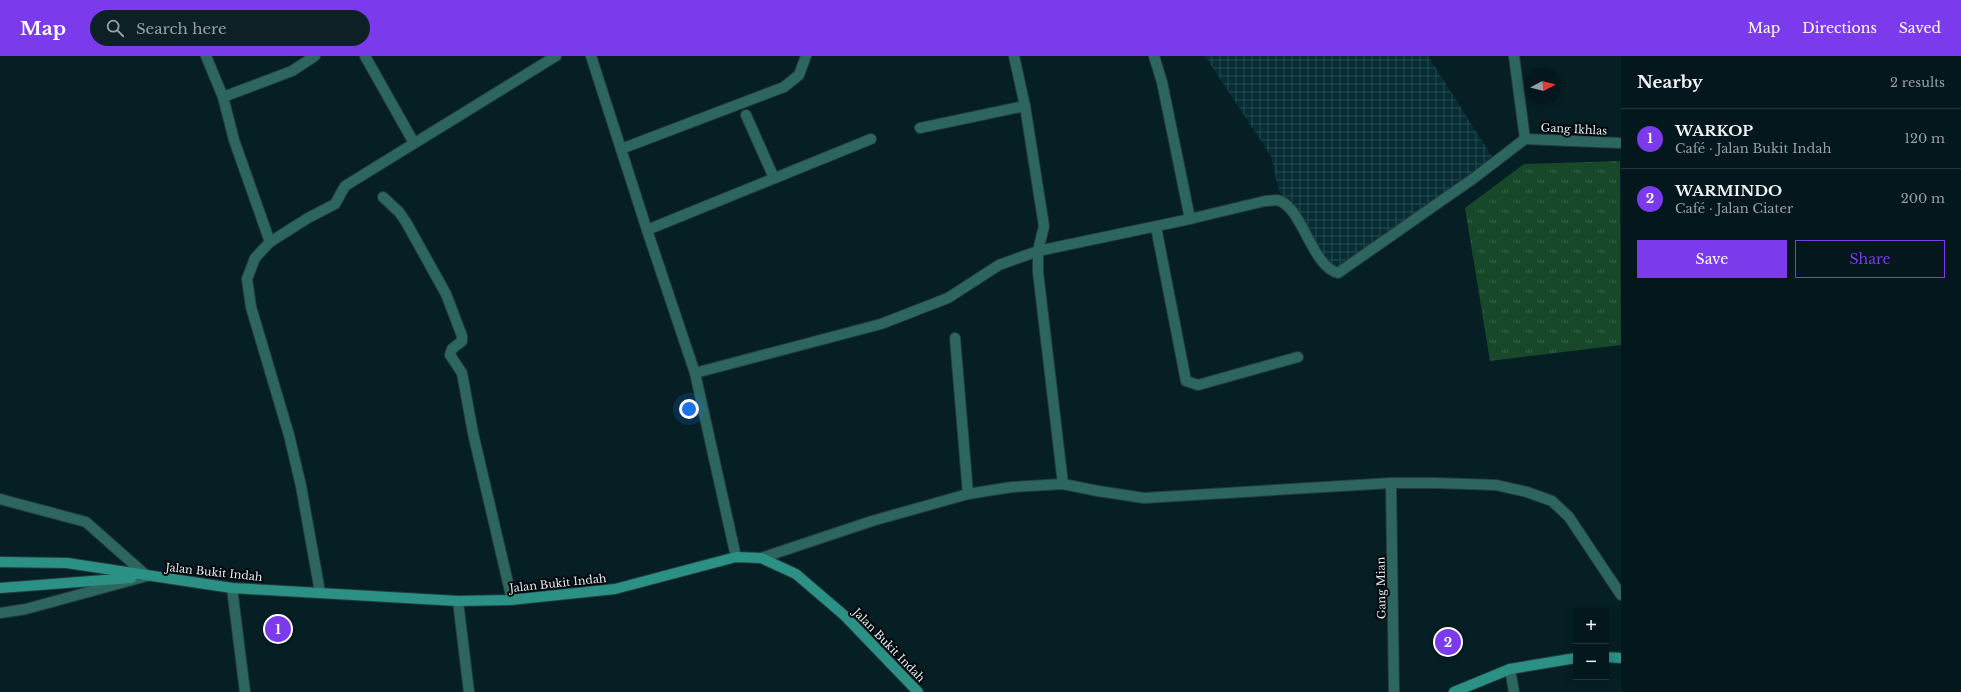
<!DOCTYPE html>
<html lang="en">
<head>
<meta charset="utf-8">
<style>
	body { margin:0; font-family:"Libre Baskerville",serif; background:#0d2025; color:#f1f3f6 }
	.controls { position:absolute; right:12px; bottom:12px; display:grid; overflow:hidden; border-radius:0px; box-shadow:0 2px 10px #0003 }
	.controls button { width:36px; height:36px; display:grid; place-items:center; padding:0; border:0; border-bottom:1px solid #25363b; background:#04171c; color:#f1f3f6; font:20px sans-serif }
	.compass { position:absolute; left:1525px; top:12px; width:36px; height:36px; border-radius:50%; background:#04171c; box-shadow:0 2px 10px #0003; rotate:83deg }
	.you { position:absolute; left:689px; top:353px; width:14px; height:14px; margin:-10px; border:3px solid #fff; border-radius:50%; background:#1a73e8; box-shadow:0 0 0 6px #1a73e833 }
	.badge { display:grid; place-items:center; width:26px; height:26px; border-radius:50%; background:#7c3aed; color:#fff; font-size:13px; font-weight:700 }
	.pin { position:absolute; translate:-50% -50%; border:2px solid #fff; box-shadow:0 1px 4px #0006 }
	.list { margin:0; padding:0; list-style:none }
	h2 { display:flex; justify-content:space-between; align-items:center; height:52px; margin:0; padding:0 16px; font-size:17px }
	h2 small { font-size:13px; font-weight:400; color:#979fa3 }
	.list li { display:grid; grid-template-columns:26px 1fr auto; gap:12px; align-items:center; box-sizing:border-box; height:60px; padding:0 16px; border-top:1px solid #25363b }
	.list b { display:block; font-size:15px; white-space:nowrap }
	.list p { margin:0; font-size:13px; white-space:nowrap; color:#979fa3 }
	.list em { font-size:13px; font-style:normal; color:#979fa3 }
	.actions { display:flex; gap:8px; padding:12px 16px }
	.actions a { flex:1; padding:9px 0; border:1px solid #7c3aed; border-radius:0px; text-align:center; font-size:14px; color:#7c3aed }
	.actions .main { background:#7c3aed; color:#fff }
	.icon { flex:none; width:22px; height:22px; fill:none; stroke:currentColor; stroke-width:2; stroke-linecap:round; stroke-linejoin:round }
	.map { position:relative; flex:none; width:1621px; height:636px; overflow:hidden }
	header { display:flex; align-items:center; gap:24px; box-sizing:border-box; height:56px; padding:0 20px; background:#7c3aed; color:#fff }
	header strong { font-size:19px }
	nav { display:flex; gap:22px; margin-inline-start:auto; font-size:14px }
	.search { width:280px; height:36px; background:#0d2025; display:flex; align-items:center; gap:10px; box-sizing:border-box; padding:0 14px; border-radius:22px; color:#979fa3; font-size:15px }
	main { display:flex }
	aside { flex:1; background:#04171c }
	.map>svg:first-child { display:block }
</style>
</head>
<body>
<header>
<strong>Map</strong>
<div class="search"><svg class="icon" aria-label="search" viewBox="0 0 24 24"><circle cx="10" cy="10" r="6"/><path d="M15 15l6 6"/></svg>Search here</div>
<nav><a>Map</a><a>Directions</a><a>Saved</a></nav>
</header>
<main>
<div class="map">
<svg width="1621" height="636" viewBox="0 0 1621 636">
	<defs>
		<pattern id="industrial-grid" width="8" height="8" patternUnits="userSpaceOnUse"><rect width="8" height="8" fill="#062c34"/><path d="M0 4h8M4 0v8" fill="none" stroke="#2a4b52"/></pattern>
		<pattern id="grass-tufts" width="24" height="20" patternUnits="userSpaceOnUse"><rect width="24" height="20" fill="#174829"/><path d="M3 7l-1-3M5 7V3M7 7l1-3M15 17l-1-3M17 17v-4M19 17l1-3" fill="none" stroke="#386348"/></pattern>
	</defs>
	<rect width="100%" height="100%" fill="#051f25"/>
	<polygon fill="url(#industrial-grid)" points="1205,0 1428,0 1496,107 1330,216 1279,135 1271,100"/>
	<polygon fill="url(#grass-tufts)" points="1620,105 1621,289 1490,305 1465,152 1524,108"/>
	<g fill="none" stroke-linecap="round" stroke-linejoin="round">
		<g stroke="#233c41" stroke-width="12">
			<polyline id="lane" points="1510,613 1514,636"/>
		</g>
		<g stroke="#233c41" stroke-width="12">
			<g id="street">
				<polyline points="206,0 223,41 292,15 315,0"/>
				<polyline points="365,0 414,87"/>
				<path d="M591 0 647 174 695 317 881 268 948 242 999 209 1038 195 1190 163 1265 145C1269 145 1274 144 1277 144 1302 149 1311 210 1338 217L1474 122 1525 83"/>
				<polyline points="1014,0 1025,50 1044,170 1038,195 1038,216 1063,428"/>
				<polyline points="1154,0 1162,26 1190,163"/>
				<polyline points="1514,0 1525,83"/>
				<polyline points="223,41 234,84 270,186"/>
				<polyline points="746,59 774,122"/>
				<polyline points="920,72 1025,50"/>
				<polyline points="1525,83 1621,87"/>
				<polyline points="621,93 784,31 799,19 806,0"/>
				<polyline points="383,141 399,156 406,166 446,238 462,280 462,285 452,293 450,299 462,317 473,377 512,544"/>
				<polyline points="1156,171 1186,325 1198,329 1298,301"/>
				<polyline points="647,174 871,83"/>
				<polyline points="955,282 968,438"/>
				<polyline points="695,317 736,501"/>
				<polyline points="1391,427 1394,636"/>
				<polyline points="0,443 86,466 147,520"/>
				<polyline points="761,502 872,465 968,438 1012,431 1063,428 1098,435 1144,442 1391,427 1436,427 1496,429 1527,436 1552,445 1569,461 1621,539"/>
				<polyline points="232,532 245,636"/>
				<polyline points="320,536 301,430 289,379 251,251 247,223 255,202 270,186 308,162 335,148 345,130 556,0"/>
				<polyline points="458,545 469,636"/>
				<polyline points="0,557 26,553 147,520"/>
			</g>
		</g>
		<g stroke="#233c41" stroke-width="12">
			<g id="secondary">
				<polyline points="0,506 67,507 232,532 458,545 510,544 615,533 736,501 761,502 796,518 845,560 918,636"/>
				<polyline points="0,532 131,522"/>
				<polyline points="1606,601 1621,602"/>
				<polyline points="1454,636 1510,613 1576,602"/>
			</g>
		</g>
		<use href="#lane" stroke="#2d665f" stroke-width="10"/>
		<use href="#street" stroke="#2d665f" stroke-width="10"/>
		<use href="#secondary" stroke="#2c9185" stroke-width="10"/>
	</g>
	<g text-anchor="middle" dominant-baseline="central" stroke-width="4" stroke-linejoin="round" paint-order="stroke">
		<g font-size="11" fill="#deedf0" stroke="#01070a">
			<text transform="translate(1574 73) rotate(3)">Gang Ikhlas</text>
			<text transform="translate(214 516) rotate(6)">Jalan Bukit Indah</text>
			<text transform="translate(558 527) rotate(-6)">Jalan Bukit Indah</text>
			<text transform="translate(1381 532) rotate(-91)">Gang Mian</text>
			<text transform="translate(889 589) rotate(46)">Jalan Bukit Indah</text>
		</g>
	</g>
</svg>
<div class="controls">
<button>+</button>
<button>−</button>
</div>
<svg class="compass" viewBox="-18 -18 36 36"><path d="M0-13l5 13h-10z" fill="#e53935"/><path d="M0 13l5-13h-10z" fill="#979fa3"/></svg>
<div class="you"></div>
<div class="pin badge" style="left:278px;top:573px">1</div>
<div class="pin badge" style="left:1448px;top:586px">2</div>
</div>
<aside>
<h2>Nearby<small>2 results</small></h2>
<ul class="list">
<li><span class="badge">1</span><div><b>WARKOP</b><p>Café · Jalan Bukit Indah</p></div><em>120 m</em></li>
<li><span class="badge">2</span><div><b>WARMINDO</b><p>Café · Jalan Ciater</p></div><em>200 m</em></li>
</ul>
<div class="actions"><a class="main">Save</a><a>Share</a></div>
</aside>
</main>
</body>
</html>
